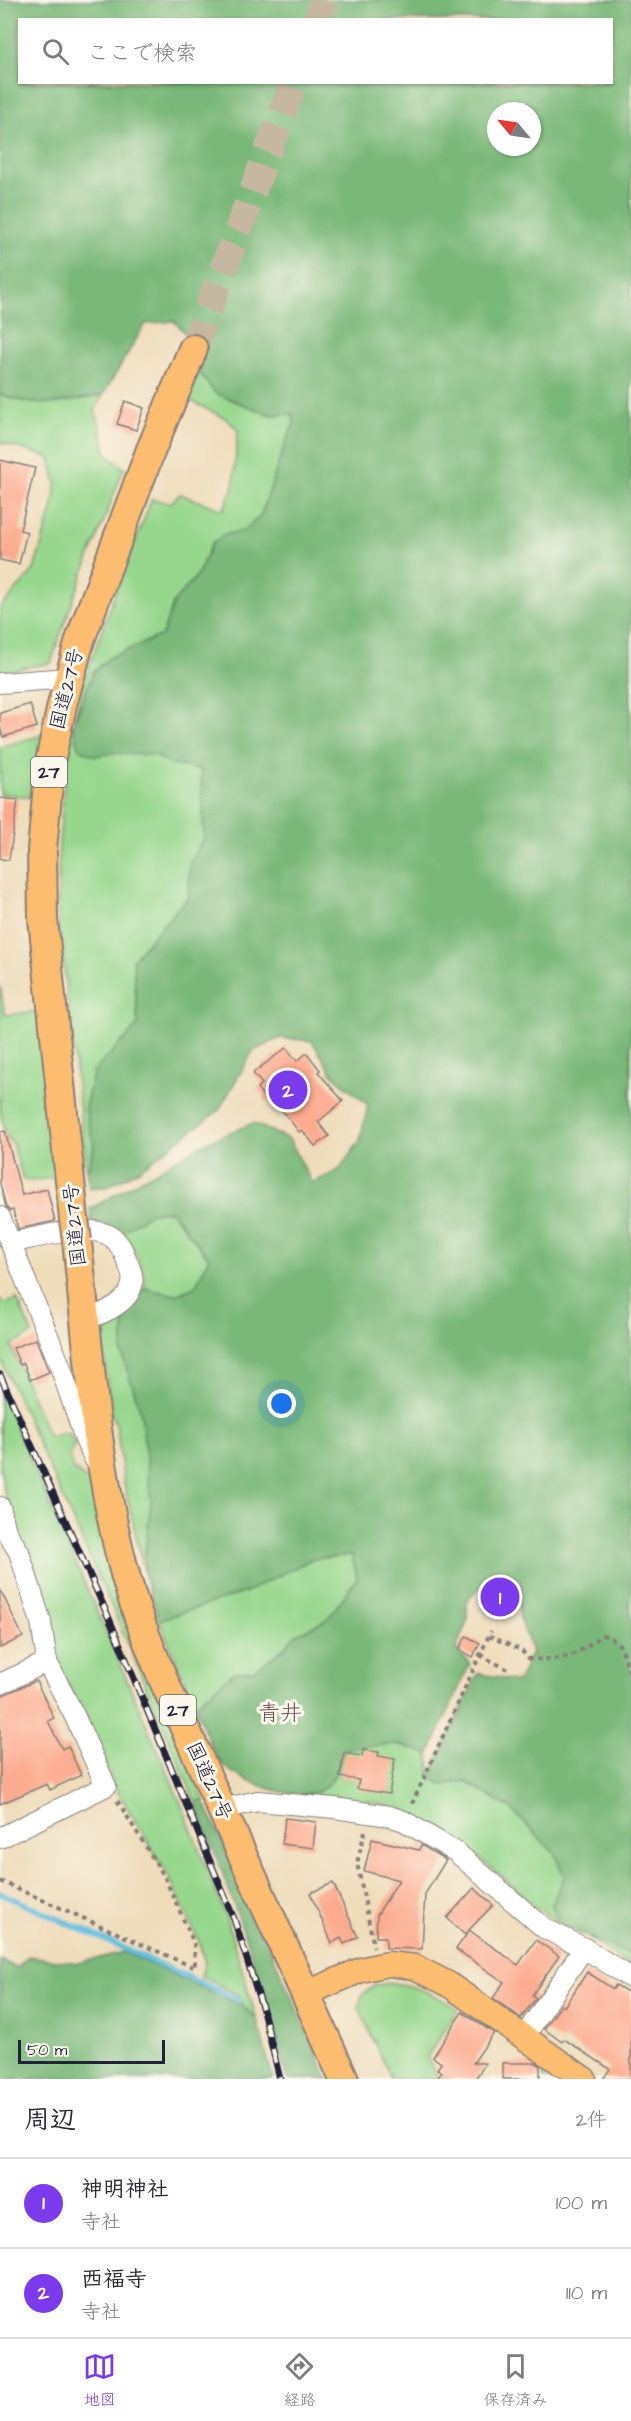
<!DOCTYPE html>
<html lang="ja">
<head>
<meta charset="utf-8">
<style>
	body { margin:0; font-family:"Architects Daughter","Klee One",sans-serif; background:#f2f2f3; color:#2b2b33 }
	.compass { position:absolute; left:487px; top:102px; width:54px; height:54px; border-radius:50%; background:#fff; box-shadow:0 2px 4px #0004; rotate:299deg }
	.scale { position:absolute; left:18px; bottom:15px; width:147px; box-sizing:border-box; padding-left:6px; border:3px solid #22223b; border-top:0; font-size:16px; line-height:21px; white-space:nowrap; color:#22223b; -webkit-text-stroke:4px #fbf7ec; paint-order:stroke }
	.you { position:absolute; left:282px; top:1404px; width:21px; height:21px; margin:-15px; border:4px solid #fff; border-radius:50%; background:#1a73e8; box-shadow:0 0 0 9px #1a73e833 }
	.badge { display:grid; place-items:center; width:39px; height:39px; border-radius:50%; background:#7c3aed; color:#fff; font-size:20px; font-weight:700 }
	.pin { position:absolute; translate:-50% -50%; border:3px solid #fff; box-shadow:0 2px 6px #0006 }
	.list { margin:0; padding:0; list-style:none }
	h2 { display:flex; justify-content:space-between; align-items:center; height:78px; margin:0; padding:0 24px; font-size:26px }
	h2 small { font-size:20px; font-weight:400; color:#7c7c81 }
	.list li { display:grid; grid-template-columns:39px 1fr auto; gap:18px; align-items:center; box-sizing:border-box; height:90px; padding:0 24px; border-top:2px solid #e1e1e2 }
	.list b { display:block; font-size:22px; white-space:nowrap }
	.list p { margin:0; font-size:20px; white-space:nowrap; color:#7c7c81 }
	.list em { font-size:20px; font-style:normal; color:#7c7c81 }
	.icon { flex:none; width:33px; height:33px; fill:none; stroke:currentColor; stroke-width:2; stroke-linecap:round; stroke-linejoin:round }
	.map { position:relative; flex:none; width:631px; height:2079px; overflow:hidden }
	.search { position:absolute; background:#fff; box-shadow:0 2px 4px #0004; left:18px; right:18px; top:18px; height:66px; display:flex; align-items:center; gap:15px; box-sizing:border-box; padding:0 21px; border-radius:0px; color:#7c7c81; font-size:22px }
	.sheet { height:258px; background:#fff }
	nav { display:flex; justify-content:space-around; align-items:center; box-sizing:border-box; height:84px; border-top:2px solid #e1e1e2; background:#fff; font-size:16px; color:#7c7c81 }
	nav a { display:grid; justify-items:center; gap:3px }
	nav .on { color:#7c3aed }
	.map>svg:first-child { display:block }
</style>
</head>
<body>
<div class="map">
<svg width="631" height="2079" viewBox="0 0 631 2079">
	<rect width="100%" height="100%" fill="#fbf7ec"/>
	<filter id="ink" filterUnits="userSpaceOnUse"><feTurbulence type="fractalNoise" baseFrequency=".0167" numOctaves="2"/><feDisplacementMap in="SourceGraphic" scale="12" xChannelSelector="R" yChannelSelector="G"/><feConvolveMatrix kernelMatrix="1 2 1 2 8 2 1 2 1" color-interpolation-filters="sRGB"/></filter>
	<filter id="wash" filterUnits="userSpaceOnUse"><feTurbulence type="fractalNoise" baseFrequency=".008" numOctaves="4" result="noise"/><feDisplacementMap in="SourceGraphic" scale="24" xChannelSelector="R" yChannelSelector="G"/><feGaussianBlur stdDeviation="1.35" result="paint"/><feColorMatrix in="noise" values="0 0 0 0 0 0 0 0 0 0 0 0 0 0 0 0 0 1.4 0 .05"/><feComposite in="paint" operator="in"/></filter>
	<g filter="url(#wash)">
		<rect width="100%" height="100%" fill="#efdcba"/>
		<g fill="#97d78d" stroke="#5c7c64" stroke-width="1.5">
			<polygon points="198,371 215,393 270,415 293,414 294,424 286,441 261,516 241,533 225,534 212,543 198,574 174,602 162,635 111,657 94,671 73,724 95,756 113,753 155,755 171,764 201,770 204,837 189,865 189,896 133,959 138,1025 94,1071 85,1108 94,1146 87,1173 58,916 59,844 66,766 73,724 85,678 116,590 152,499 170,503 180,494 223,510 233,488 238,430 225,418 187,399"/>
			<path d="M0 394C40 410 63 403 103 395L95 409 107 455 124 468C100 533 72 597 51 663L0 672V606L8 600 34 570 53 506 56 483 50 458 0 442Z"/>
			<polygon points="43,735 34,797 0,794 0,747"/>
			<polygon points="0,985 5,1015 39,1011 56,1177 32,1181 23,1179 12,1143 5,1135 0,1110"/>
			<path d="M171 1211 209 1258 195 1287 175 1295 144 1288C147 1270 133 1247 123 1232L151 1213Z"/>
			<polygon points="0,1298 2,1302 7,1303 17,1299 32,1334 11,1346 49,1437 67,1432 75,1442 70,1456 73,1469 91,1483 204,1801 195,1801 115,1614 0,1358"/>
			<polygon points="125,1311 122,1354 141,1412 151,1501 145,1554 146,1581 124,1483 116,1424 111,1414 102,1336"/>
			<polygon points="0,1390 182,1806 227,1920 256,2017 242,2006 240,1996 201,1976 205,1963 199,1942 168,1875 116,1789 83,1713 55,1659 37,1574 10,1519 0,1470"/>
			<polygon points="352,1555 357,1578 328,1619 295,1635 281,1651 253,1671 235,1672 195,1705 159,1620 246,1592 312,1559"/>
			<path d="M397 1744 429 1754 430 1777 442 1785 465 1781 511 1809 555 1854 564 1877 552 1905 559 1924C533 1907 513 1885 489 1866 462 1844 433 1822 400 1810 373 1799 331 1796 301 1795 331 1788 335 1779 343 1751L356 1747Z"/>
			<polygon points="587,1936 631,1955 631,1967"/>
			<path d="M392 1983C420 1986 435 1995 458 2009L427 2057 437 2076 441 2079H391L359 2008 362 1995 374 1985Z"/>
			<polygon points="542,2060 569,2079 543,2079"/>
		</g>
		<g fill="#79b878" stroke="#4e6d5a" stroke-width="1.5" fill-rule="evenodd">
			<path d="M0 0H631V1955L559 1924 552 1905 564 1877 555 1854 511 1809 465 1781 442 1785 430 1777 478 1673 518 1682 532 1652 519 1615 520 1580 495 1571 467 1601V1621L456 1649 470 1663 429 1754 397 1744 356 1747 343 1751C339 1765 335 1782 321 1790 298 1803 233 1781 219 1760 208 1744 202 1723 195 1705L235 1672 253 1671 281 1651 295 1635 328 1619 357 1578 352 1555 312 1559 246 1592 159 1620 146 1581 145 1554 151 1501 141 1412 122 1354 125 1311 144 1288 175 1295 195 1287 209 1258 171 1211 151 1213 123 1232 111 1226 91 1221 90 1209 207 1142 253 1123 289 1139 312 1183 339 1170 360 1141 368 1105 334 1076 312 1041 280 1038 253 1051 219 1110 139 1170 107 1187 89 1188 87 1173 94 1146 85 1108 94 1071 138 1025 133 959 189 896V865L204 837 201 770 171 764 155 755 113 753 95 756 79 749 73 724 94 671 111 657 162 635 174 602 198 574 212 543 225 534 241 532 261 516 286 441 294 424 292 414 270 415 215 393 198 371 203 353 174 321 145 324 103 395C63 403 40 410 0 394ZM20 20H612V82H20ZM496 111H532V147H496Z"/>
			<path d="M195 1801H204L328 2079H287C264 1983 231 1893 195 1801Z"/>
			<polygon points="124,1952 242,2006 256,2017 273,2079 0,2079 0,1960 17,1968 28,1956 78,1963"/>
		</g>
		<g fill="none" stroke-linecap="round" stroke-linejoin="round">
			<polyline stroke="#60bfde" stroke-width="6" points="0,1893 239,2000"/>
		</g>
		<g id="blocks">
			<g fill="#fdab8f">
				<polygon points="125,401 144,408 136,430 117,424"/>
				<polygon points="0,460 35,468 20,530 27,532 19,564 0,560"/>
				<polygon points="30,704 37,727 3,737 0,727 0,713"/>
				<polygon points="0,798 18,800 9,860 0,859"/>
				<polygon points="286,1048 297,1061 307,1053 320,1070 318,1072 343,1101 318,1122 329,1136 315,1146 302,1130 299,1132 273,1098 268,1102 257,1088 262,1084 253,1073"/>
				<polygon points="5,1131 22,1195 47,1189 55,1221 18,1229 13,1210 10,1211 6,1207 0,1184 0,1132"/>
				<polygon points="36,1339 49,1372 30,1380 24,1363 20,1365 13,1348"/>
				<polygon points="490,1583 516,1591 509,1611 483,1603"/>
				<polygon points="0,1589 23,1637 0,1648"/>
				<polygon points="466,1636 480,1643 473,1657 459,1650"/>
				<polygon points="36,1681 54,1718 48,1721 62,1749 68,1746 81,1775 50,1790 47,1784 0,1804 0,1696"/>
				<polygon points="363,1750 379,1752 378,1756 395,1759 389,1794 357,1789 359,1780 340,1777 344,1753 362,1756"/>
				<polygon points="285,1818 316,1822 313,1848 282,1844"/>
				<polygon points="372,1839 419,1850 421,1845 446,1860 425,1894 422,1949 386,1948 386,1937 376,1937 377,1915 399,1880 364,1871"/>
				<polygon points="333,1883 358,1937 344,1944 341,1938 332,1943 310,1893"/>
				<polygon points="474,1888 493,1905 469,1930 518,1965 536,1940 559,1956 532,1995 536,1998 521,2018 493,1998 504,1982 456,1949 469,1931 465,1935 447,1918"/>
				<polygon points="587,1972 613,1989 616,1985 631,1994 631,2079 603,2079 610,2069 564,2039 562,2042 544,2029 561,2005 564,2007"/>
				<polygon points="462,2012 494,2033 473,2063 486,2063 475,2079 437,2079 442,2072 437,2069 441,2063 433,2057"/>
				<polygon points="503,2063 536,2063 540,2065 540,2079 503,2079"/>
			</g>
		</g>
	</g>
	<g filter="url(#ink)">
		<use href="#blocks" fill-opacity="0" stroke="#887f7a" stroke-width="1.5"/>
		<g fill="none" stroke-linecap="round" stroke-linejoin="round">
			<g stroke="#c6b7a1" stroke-width="28" stroke-dasharray="28 14" stroke-linecap="butt">
				<polyline points="317,20 325,0"/>
				<polyline points="193,349 294,82"/>
			</g>
			<g stroke="#887f7a" stroke-width="22">
				<g id="minor">
					<polyline points="0,683 69,678"/>
					<polyline points="0,1217 59,1363 86,1442 95,1460"/>
					<path d="M10 1243C36 1238 81 1224 106 1234 117 1238 122 1248 126 1258 128 1263 131 1270 132 1275 137 1300 104 1314 85 1319"/>
					<polyline points="0,1507 6,1531 19,1552 41,1622 47,1662 75,1717 106,1786 0,1838"/>
					<polyline points="0,1684 47,1662"/>
					<polyline points="221,1809 258,1801 334,1808 389,1816 404,1821 456,1852 544,1928 584,1948 631,1978"/>
					<polyline points="524,2037 584,1948"/>
				</g>
			</g>
			<g stroke="#887f7a" stroke-width="27">
				<polyline id="major" points="305,1994 361,1970 378,1966 389,1964 415,1967 448,1984 584,2079"/>
			</g>
			<g stroke="#887f7a" stroke-width="32">
				<g id="highway">
					<polyline points="74,1219 43,919 42,850 50,762 62,705 80,640 150,452 193,349"/>
					<path d="M77 1241C89 1354 96 1471 127 1581 146 1646 176 1708 204 1770 250 1873 297 1976 344 2079"/>
				</g>
			</g>
			<g stroke="#887f7a" stroke-width="4" stroke-dasharray="4.5 4.5" stroke-linecap="butt">
				<path d="M489 1636 521 1650 529 1659C564 1660 574 1658 602 1635 626 1641 622 1656 631 1675"/>
				<polyline points="480,1655 507,1669"/>
				<polyline points="412,1804 491,1631"/>
				<polyline points="365,1831 357,1863 374,1947"/>
				<polyline points="0,1881 195,1968 194,1943 164,1876 117,1800"/>
			</g>
			<use href="#minor" stroke="#fff" stroke-width="20"/>
			<use href="#major" stroke="#fcbd6f" stroke-width="24"/>
			<use href="#highway" stroke="#fcbd6f" stroke-width="28"/>
			<g stroke="#22223b" stroke-width="7">
				<polyline id="rail" points="0,1375 108,1616 234,1919 263,2010 280,2079"/>
			</g>
			<use href="#rail" stroke="#fbf7ec" stroke-width="4.5" stroke-dasharray="14" stroke-linecap="butt"/>
			<g stroke="#887f7a" stroke-width="32" stroke-linecap="butt">
				<polyline id="highway-bridge" points="74,1219 77,1241"/>
			</g>
			<use href="#highway-bridge" stroke="#fcbd6f" stroke-width="28"/>
		</g>
	</g>
	<g text-anchor="middle" dominant-baseline="central" stroke-width="6" stroke-linejoin="round" paint-order="stroke">
		<g fill="#fbf7ec" stroke="#636270" stroke-width="1.5">
			<rect x="31" y="757" width="36" height="30" rx="4.5"/>
			<rect x="160" y="1695" width="36" height="30" rx="4.5"/>
		</g>
		<g font-size="18" font-weight="bold" fill="#22223b">
			<text x="49" y="772">27</text>
			<text x="178" y="1710">27</text>
		</g>
		<g font-size="20" fill="#22223b" stroke="#fbf7ec">
			<text transform="translate(67 689) rotate(-76)">国道27号</text>
			<text transform="translate(75 1225) rotate(-96)">国道27号</text>
			<text transform="translate(209 1781) rotate(66)">国道27号</text>
		</g>
		<g font-size="22" fill="#6f5258" stroke="#fbf7ec">
			<text x="280" y="1713">青井</text>
		</g>
	</g>
</svg>
<svg class="compass" viewBox="-18 -18 36 36"><path d="M0-13l5 13h-10z" fill="#e53935"/><path d="M0 13l5-13h-10z" fill="#7c7c81"/></svg>
<div class="scale">50 m</div>
<div class="you"></div>
<div class="pin badge" style="left:500px;top:1597px">1</div>
<div class="pin badge" style="left:288px;top:1090px">2</div>
<div class="search"><svg class="icon" aria-label="search" viewBox="0 0 24 24"><circle cx="10" cy="10" r="6"/><path d="M15 15l6 6"/></svg>ここで検索</div>
</div>
<section class="sheet">
<h2>周辺<small>2件</small></h2>
<ul class="list">
<li><span class="badge">1</span><div><b>神明神社</b><p>寺社</p></div><em>100 m</em></li>
<li><span class="badge">2</span><div><b>西福寺</b><p>寺社</p></div><em>110 m</em></li>
</ul>
</section>
<nav>
<a class="on"><svg class="icon" aria-label="map" viewBox="0 0 24 24"><path d="M3 6l6-2 6 2 6-2v14l-6 2-6-2-6 2zM9 4v14M15 6v14"/></svg>地図</a>
<a><svg class="icon" aria-label="directions" viewBox="0 0 24 24"><path d="M12 3l9 9-9 9-9-9zM9 14v-3h6M13 9l2 2-2 2"/></svg>経路</a>
<a><svg class="icon" aria-label="saved" viewBox="0 0 24 24"><path d="M7 4h10v16l-5-4-5 4z"/></svg>保存済み</a>
</nav>
</body>
</html>
